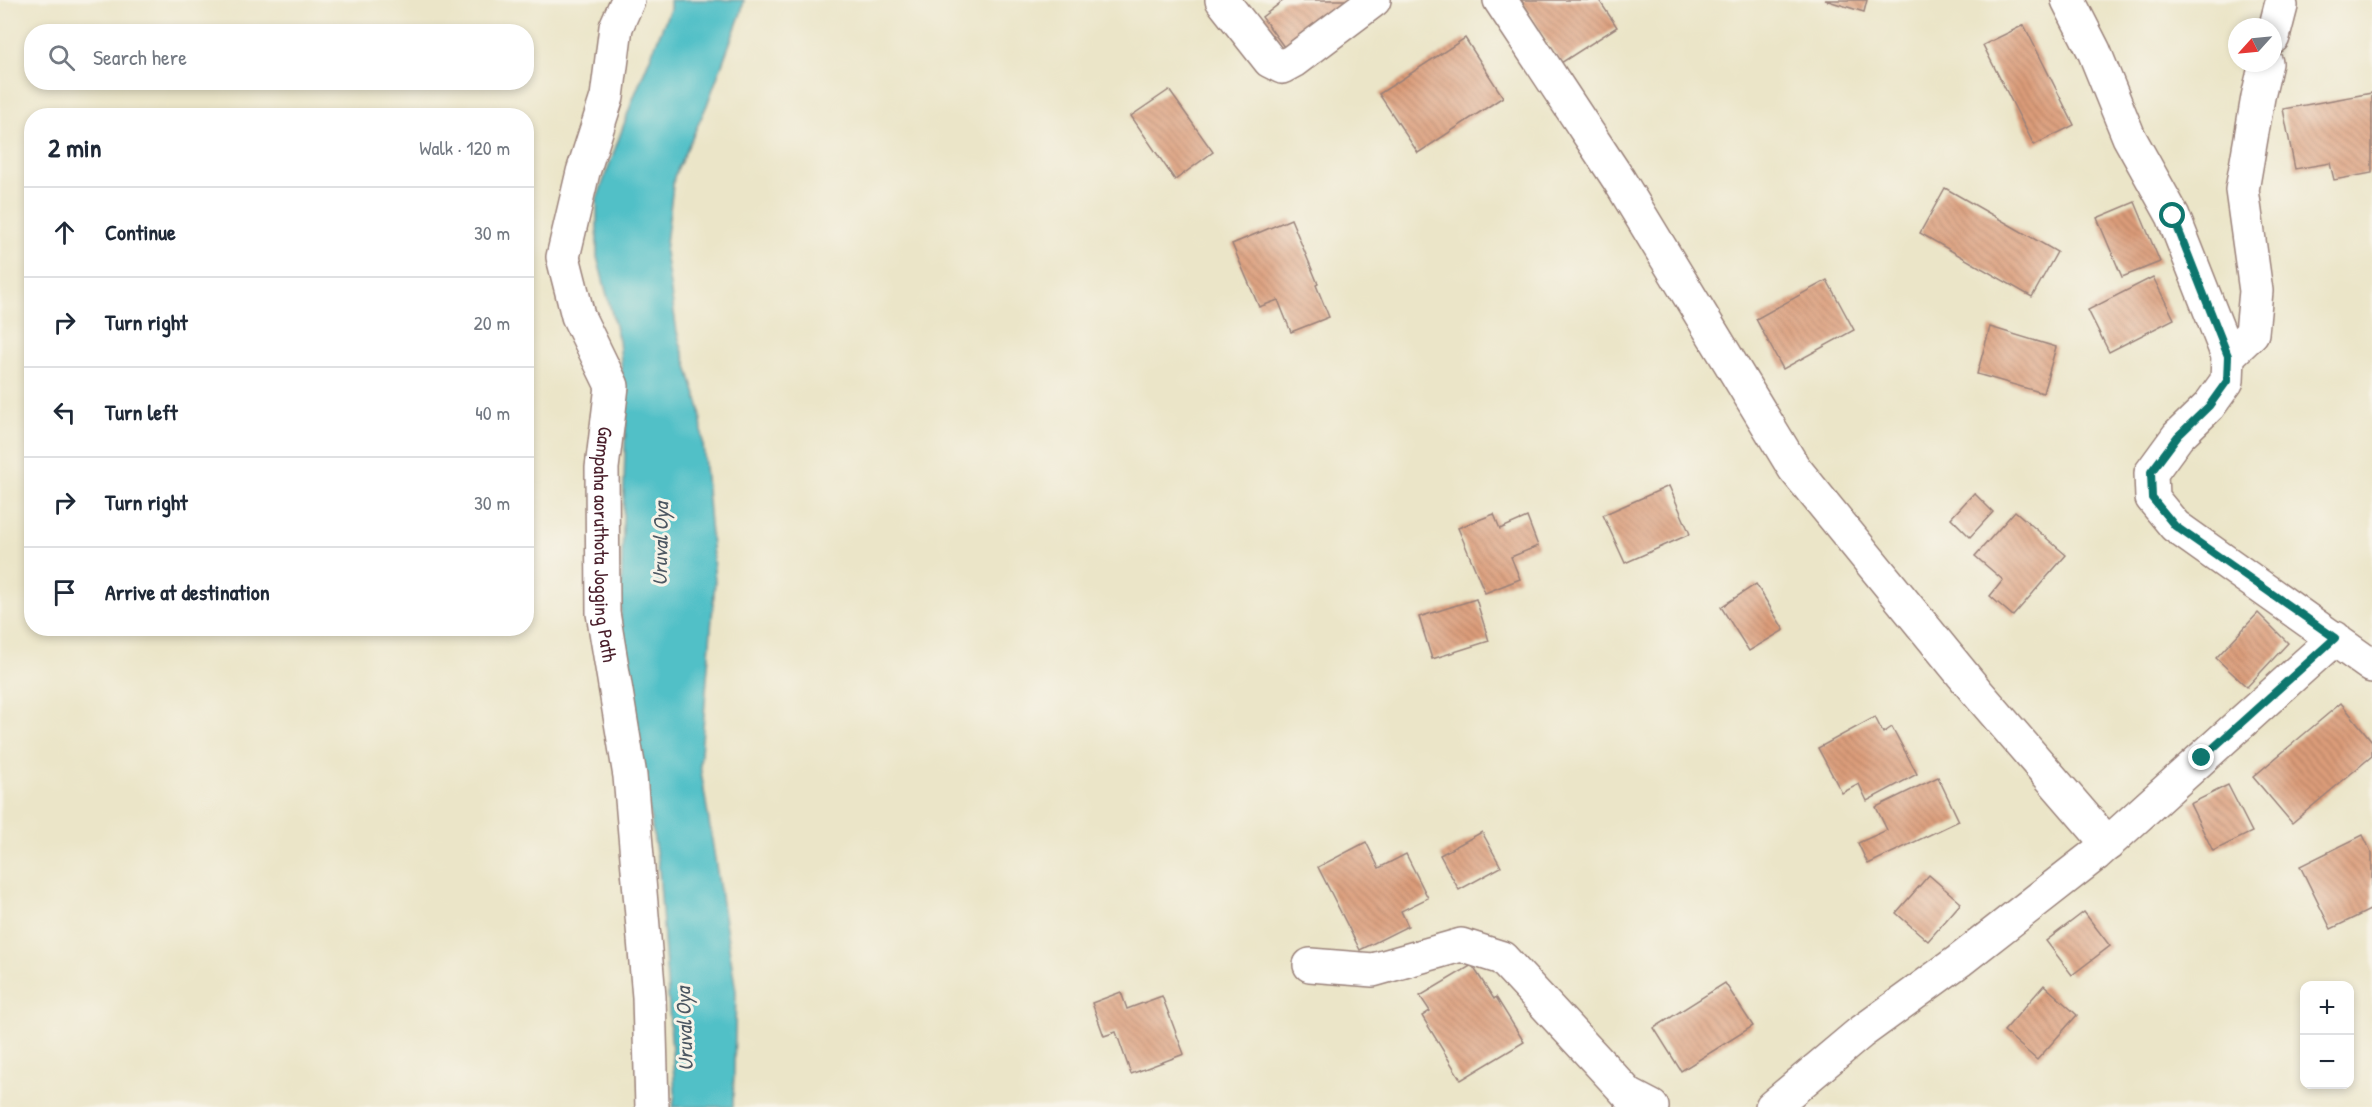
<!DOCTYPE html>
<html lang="en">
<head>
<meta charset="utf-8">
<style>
	body { margin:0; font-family:"Patrick Hand",sans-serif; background:#f6f6f7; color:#1f2937 }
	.controls { position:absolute; right:18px; bottom:18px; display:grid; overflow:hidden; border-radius:12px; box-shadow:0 3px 9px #0003 }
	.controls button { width:54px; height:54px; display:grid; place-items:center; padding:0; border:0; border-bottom:2px solid #e0e1e3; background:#fff; color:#1f2937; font:30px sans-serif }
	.compass { position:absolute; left:2228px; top:18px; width:54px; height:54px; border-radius:50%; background:#fff; box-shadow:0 3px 9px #0003; rotate:243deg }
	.stop { position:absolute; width:18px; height:18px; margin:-14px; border:4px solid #0f766e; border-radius:50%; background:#fff }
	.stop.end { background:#0f766e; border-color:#fff; box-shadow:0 2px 6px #0008 }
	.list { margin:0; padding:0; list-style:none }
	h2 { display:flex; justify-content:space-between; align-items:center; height:78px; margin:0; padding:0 24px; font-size:26px }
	h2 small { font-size:20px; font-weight:400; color:#747a83 }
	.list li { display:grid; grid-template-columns:39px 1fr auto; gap:18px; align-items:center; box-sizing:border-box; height:90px; padding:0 24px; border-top:2px solid #e0e1e3 }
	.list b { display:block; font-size:22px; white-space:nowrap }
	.list em { font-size:20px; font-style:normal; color:#747a83 }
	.icon { flex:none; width:33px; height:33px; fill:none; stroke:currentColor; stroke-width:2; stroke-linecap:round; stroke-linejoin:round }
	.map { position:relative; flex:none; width:2372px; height:1107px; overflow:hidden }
	.search { position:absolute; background:#fff; box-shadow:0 3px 9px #0003; left:24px; top:24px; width:510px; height:66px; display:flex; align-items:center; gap:15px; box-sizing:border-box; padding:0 21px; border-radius:24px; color:#747a83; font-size:22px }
	.panel { position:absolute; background:#fff; box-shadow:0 3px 9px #0003; left:24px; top:108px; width:510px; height:528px; border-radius:24px }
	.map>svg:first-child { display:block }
</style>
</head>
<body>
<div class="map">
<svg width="2372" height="1107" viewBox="0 0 2372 1107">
	<defs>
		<pattern id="building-back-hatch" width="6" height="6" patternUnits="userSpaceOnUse" patternTransform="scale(1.5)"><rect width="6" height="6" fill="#db9c79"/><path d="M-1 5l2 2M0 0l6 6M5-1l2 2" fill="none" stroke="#b47f63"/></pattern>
	</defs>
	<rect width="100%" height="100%" fill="#f7f3e8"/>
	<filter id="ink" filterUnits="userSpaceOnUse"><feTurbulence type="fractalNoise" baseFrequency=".0167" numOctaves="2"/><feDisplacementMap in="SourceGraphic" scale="12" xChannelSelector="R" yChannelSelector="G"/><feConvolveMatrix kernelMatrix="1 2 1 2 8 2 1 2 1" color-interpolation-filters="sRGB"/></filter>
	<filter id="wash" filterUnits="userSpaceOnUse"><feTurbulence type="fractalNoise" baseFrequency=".008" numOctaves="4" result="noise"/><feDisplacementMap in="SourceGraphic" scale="24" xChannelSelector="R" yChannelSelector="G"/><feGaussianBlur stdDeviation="1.35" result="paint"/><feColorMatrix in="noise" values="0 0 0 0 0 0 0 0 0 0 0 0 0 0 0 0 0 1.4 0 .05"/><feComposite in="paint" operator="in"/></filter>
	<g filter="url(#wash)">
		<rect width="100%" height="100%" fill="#ebe5c8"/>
		<polygon fill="#51c0c7" stroke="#4e7079" stroke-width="1.5" points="670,0 744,0 741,13 707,105 674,177 665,252 677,332 700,409 715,581 700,765 736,991 733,1107 673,1107 675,1093 659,869 620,637 626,413 619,341 597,257 597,199 633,99 670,9"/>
		<g id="blocks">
			<g fill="url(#building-back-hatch)">
				<polygon points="1284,0 1347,0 1284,47 1262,17"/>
				<polygon points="1521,0 1599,0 1617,27 1561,63"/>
				<polygon points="1825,0 1867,0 1864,12"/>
				<polygon points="2024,25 2074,125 2034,145 1983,45"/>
				<polygon points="1465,38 1503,97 1418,153 1379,94"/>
				<polygon points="1169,90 1213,152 1175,180 1131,116"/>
				<polygon points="2372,93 2372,173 2334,180 2330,163 2295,169 2283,109"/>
				<polygon points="1945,188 2057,252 2032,297 1920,233"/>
				<polygon points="2135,202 2160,262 2122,277 2097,218"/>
				<polygon points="1291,219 1318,284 1316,285 1329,317 1291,332 1278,300 1259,307 1232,244"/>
				<polygon points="2153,277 2174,319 2109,352 2088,310"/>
				<polygon points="1827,280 1854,330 1783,369 1756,319"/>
				<polygon points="1990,327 2056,347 2043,393 1977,374"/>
				<polygon points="1669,486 1690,534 1625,563 1603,515"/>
				<polygon points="1974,493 1993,512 1970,537 1951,518"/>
				<polygon points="2015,511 2066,555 2013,616 1990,596 2003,580 1975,556"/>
				<polygon points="1494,514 1500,529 1527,517 1538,546 1511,557 1520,579 1485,593 1458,528"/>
				<polygon points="1756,584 1784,630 1749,651 1721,607"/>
				<polygon points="1476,599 1489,641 1432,659 1419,617"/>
				<polygon points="2258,613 2288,643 2247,687 2216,658"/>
				<polygon points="2341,703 2372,741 2372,756 2292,823 2253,777"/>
				<polygon points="1875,717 1883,733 1892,727 1917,774 1867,801 1859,784 1842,793 1818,748"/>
				<polygon points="1938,777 1959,821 1868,864 1858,843 1887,830 1876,807"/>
				<polygon points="2228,785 2252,832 2213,851 2190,804"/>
				<polygon points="1482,832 1501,867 1459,890 1440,855"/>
				<polygon points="2363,835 2372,854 2372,909 2331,929 2300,866"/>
				<polygon points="1366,842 1379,868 1406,854 1428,898 1401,911 1408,926 1360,950 1318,867"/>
				<polygon points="1929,875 1961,903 1928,941 1896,913"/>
				<polygon points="2084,912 2110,946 2072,975 2046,941"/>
				<polygon points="1472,965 1494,999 1496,997 1524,1042 1461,1080 1422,1016 1430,1011 1420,996"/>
				<polygon points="1725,983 1753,1026 1681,1071 1654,1028"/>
				<polygon points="2044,985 2077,1015 2037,1060 2004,1031"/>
				<polygon points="1121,992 1127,1009 1162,996 1184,1054 1131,1074 1116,1032 1104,1036 1092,1003"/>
			</g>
		</g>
	</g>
	<g filter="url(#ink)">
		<use href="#blocks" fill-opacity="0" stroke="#9a827a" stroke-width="1.5"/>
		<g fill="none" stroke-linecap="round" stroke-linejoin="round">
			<g stroke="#9a827a" stroke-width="36">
				<g id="minor">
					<path id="s1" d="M628 0 616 27 607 97 583 172 563 257 578 316 612 386 602 468 603 613 630 776 649 997 652 1107"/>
					<polyline points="1222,0 1270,61 1282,67 1293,61 1374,0"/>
					<polyline points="1500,0 1619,180 1794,468 1976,691 2108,844"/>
					<polyline points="2068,0 2094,51 2129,137 2173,216 2228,356 2227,381 2209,406 2178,436 2151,473 2152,498 2175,526 2372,666"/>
					<polyline points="2273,37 2281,6"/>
					<polyline points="2228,356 2252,333 2256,291 2242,190 2258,97 2266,63"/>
					<polyline points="1310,965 1373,970 1461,945 1502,958 1629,1095 1652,1107"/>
					<polyline points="1772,1107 1860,1033 1959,961 2096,854 2335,638"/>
				</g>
			</g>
			<use href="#minor" stroke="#fff" stroke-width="33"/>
		</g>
	</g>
	<g fill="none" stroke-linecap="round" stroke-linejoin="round" filter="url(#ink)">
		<polyline stroke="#0f766e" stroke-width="8" points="2173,216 2228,356 2227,381 2209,406 2178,436 2151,472 2152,498 2175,526 2335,638 2202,758"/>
	</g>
	<g text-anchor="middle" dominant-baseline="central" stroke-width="6" stroke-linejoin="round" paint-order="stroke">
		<g font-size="20" fill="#4a1f2b" stroke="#f7f3e8">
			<text stroke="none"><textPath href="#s1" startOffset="564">Gampaha aoruthota Jogging Path</textPath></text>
		</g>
		<g font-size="21" font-style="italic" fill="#4c5762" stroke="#f7f3e8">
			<text transform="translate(660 544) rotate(-89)">Uruval Oya</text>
			<text transform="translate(684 1029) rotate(-92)">Uruval Oya</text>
		</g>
	</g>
</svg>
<div class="controls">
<button>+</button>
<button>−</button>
</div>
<svg class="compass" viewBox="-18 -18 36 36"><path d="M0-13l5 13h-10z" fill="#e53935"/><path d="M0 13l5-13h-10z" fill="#747a83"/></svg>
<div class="stop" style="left:2173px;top:216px"></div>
<div class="stop end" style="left:2202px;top:758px"></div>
<div class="search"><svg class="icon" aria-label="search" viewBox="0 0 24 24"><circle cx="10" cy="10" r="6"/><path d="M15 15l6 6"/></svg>Search here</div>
<section class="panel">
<h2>2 min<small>Walk · 120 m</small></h2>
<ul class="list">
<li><svg class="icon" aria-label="ahead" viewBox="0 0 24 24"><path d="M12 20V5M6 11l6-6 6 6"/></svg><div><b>Continue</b></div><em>30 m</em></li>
<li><svg class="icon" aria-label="right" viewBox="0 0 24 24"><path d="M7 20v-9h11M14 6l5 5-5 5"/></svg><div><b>Turn right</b></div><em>20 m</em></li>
<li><svg class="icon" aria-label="left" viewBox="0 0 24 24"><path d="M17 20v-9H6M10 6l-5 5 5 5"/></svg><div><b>Turn left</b></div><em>40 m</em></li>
<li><svg class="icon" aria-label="right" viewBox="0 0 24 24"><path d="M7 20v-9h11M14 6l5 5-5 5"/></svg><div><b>Turn right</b></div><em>30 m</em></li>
<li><svg class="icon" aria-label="arrive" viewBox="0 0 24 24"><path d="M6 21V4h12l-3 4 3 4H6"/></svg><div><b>Arrive at destination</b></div></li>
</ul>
</section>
</div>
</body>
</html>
